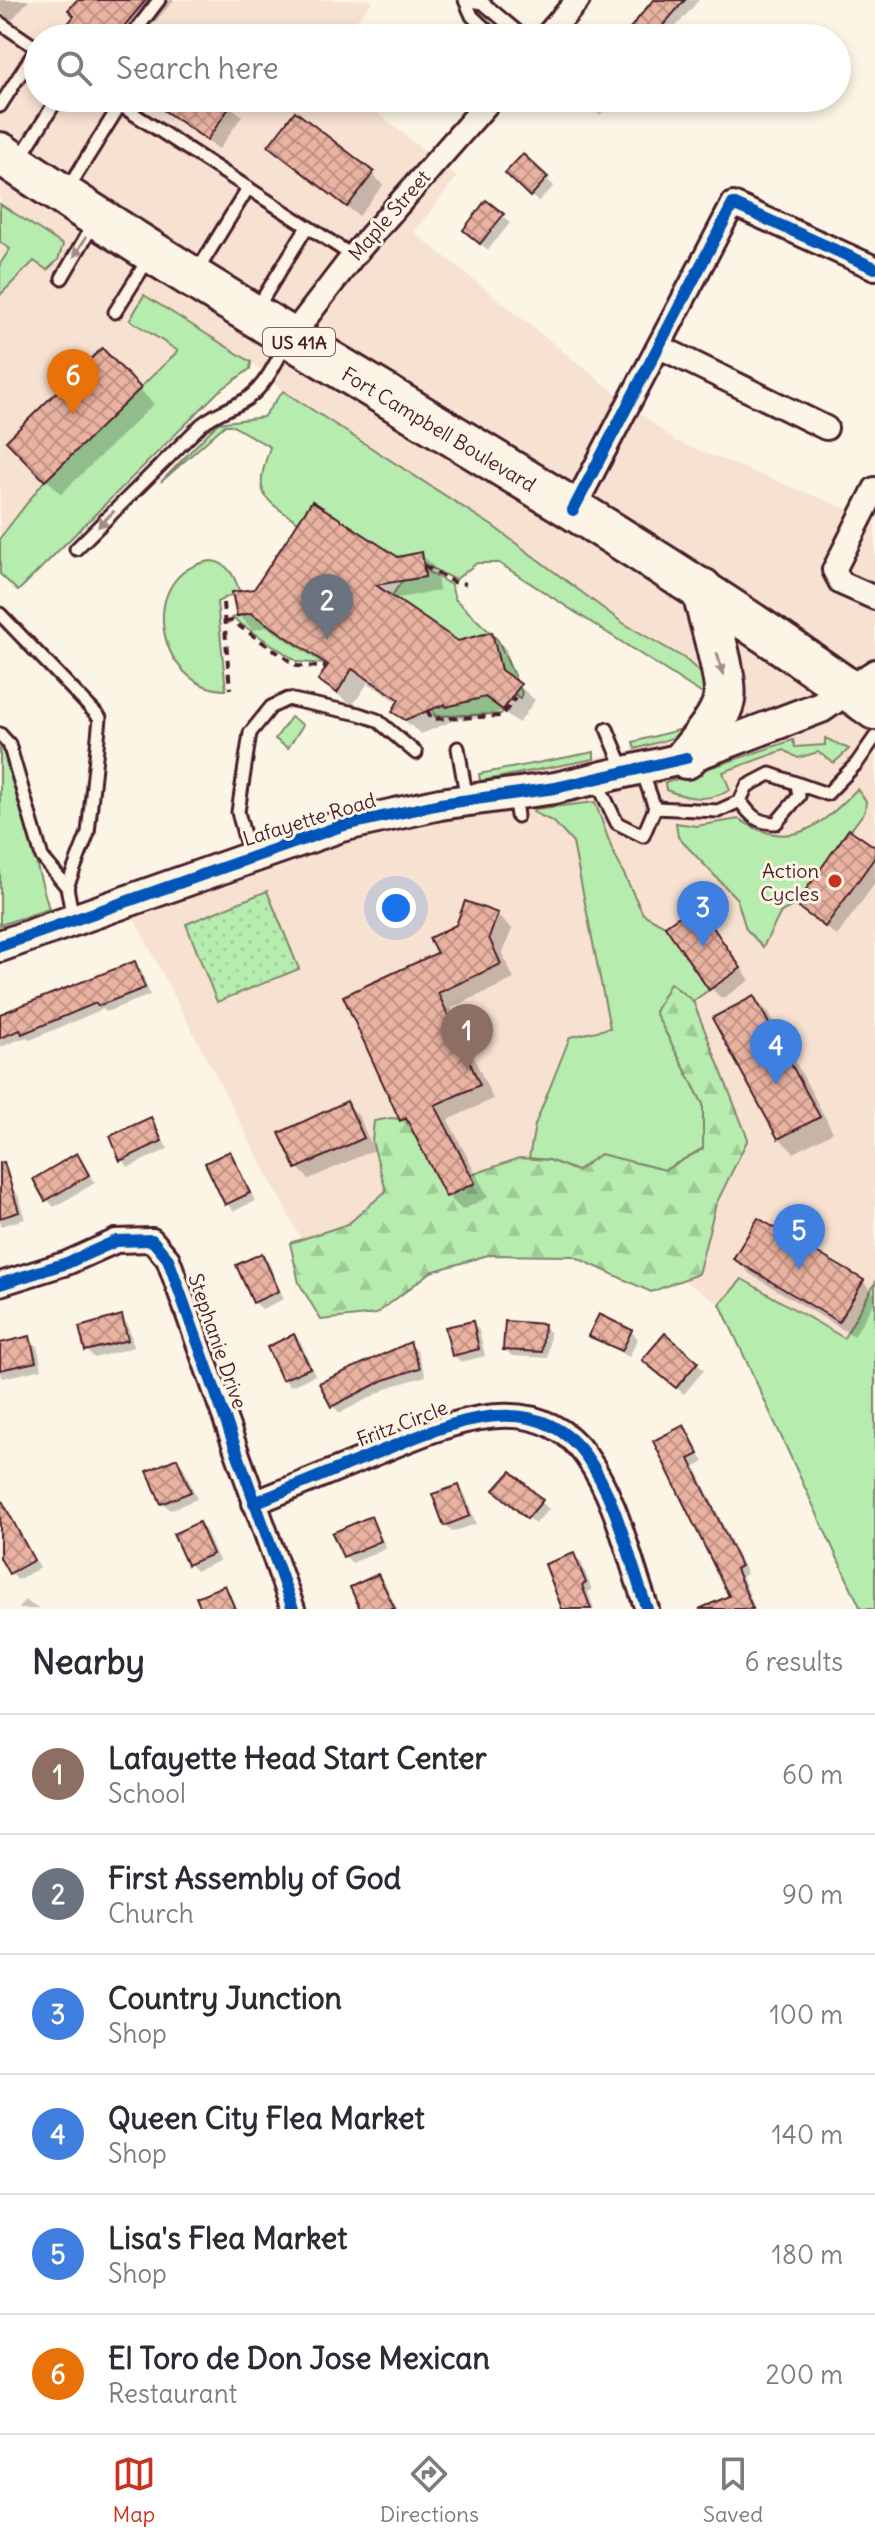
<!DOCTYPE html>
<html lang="en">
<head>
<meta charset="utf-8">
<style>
	body { margin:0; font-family:Delius,sans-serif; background:#f2f2f3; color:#2b2b33 }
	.you { position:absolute; left:396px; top:908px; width:28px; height:28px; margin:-20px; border:6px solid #fff; border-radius:50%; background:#1a73e8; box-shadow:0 0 0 12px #1a73e833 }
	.badge { display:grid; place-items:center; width:52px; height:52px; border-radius:50%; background:#c8321e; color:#fff; font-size:26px; font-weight:700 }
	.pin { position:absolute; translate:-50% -66px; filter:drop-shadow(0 2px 4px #0008) }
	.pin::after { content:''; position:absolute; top:42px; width:28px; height:24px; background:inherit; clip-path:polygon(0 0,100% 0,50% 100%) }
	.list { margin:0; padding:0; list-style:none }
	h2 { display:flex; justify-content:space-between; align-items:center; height:104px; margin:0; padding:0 32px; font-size:34px }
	h2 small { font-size:26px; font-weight:400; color:#7c7c81 }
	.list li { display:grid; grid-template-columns:52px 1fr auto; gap:24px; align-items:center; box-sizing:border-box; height:120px; padding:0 32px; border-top:2px solid #e1e1e2 }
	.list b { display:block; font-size:30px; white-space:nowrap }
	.list p { margin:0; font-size:26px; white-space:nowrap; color:#7c7c81 }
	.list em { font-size:26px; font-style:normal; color:#7c7c81 }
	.icon { flex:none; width:44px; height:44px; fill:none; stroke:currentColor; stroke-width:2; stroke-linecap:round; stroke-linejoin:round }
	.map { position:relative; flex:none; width:875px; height:1609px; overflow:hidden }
	.search { position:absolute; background:#fff; box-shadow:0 4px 12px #0003; left:24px; right:24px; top:24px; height:88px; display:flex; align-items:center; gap:20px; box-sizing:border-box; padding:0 28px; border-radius:44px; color:#7c7c81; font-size:30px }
	.sheet { height:824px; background:#fff }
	nav { display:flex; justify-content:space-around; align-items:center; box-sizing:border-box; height:112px; border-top:2px solid #e1e1e2; background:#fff; font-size:22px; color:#7c7c81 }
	nav a { display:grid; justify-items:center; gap:4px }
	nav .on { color:#c8321e }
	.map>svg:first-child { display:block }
</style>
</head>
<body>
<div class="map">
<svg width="875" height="1609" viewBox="0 0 875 1609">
	<defs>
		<pattern id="forest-firs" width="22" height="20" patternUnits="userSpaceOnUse" patternTransform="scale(2)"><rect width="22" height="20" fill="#b6ecae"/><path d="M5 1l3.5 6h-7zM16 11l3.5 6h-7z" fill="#9eca96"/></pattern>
		<pattern id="park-dots" width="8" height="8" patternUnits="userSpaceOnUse" patternTransform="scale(2)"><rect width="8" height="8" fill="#b6ecae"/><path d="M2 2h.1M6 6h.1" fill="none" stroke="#9eca96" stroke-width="1.8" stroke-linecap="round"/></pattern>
		<pattern id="building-cross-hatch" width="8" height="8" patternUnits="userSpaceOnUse" patternTransform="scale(2)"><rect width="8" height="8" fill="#eab3a1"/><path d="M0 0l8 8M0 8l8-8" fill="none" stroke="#c09183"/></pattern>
	</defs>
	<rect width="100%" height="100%" fill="#fcf5e5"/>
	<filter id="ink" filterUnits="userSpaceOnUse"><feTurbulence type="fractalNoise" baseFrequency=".0125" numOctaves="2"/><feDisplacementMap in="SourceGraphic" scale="16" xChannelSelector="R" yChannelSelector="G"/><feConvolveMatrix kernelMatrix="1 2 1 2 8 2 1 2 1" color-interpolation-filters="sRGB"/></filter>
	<g filter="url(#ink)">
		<polygon fill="#f7e1d1" points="0,0 373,0 342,38 38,38 38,98 359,98 457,177 414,232 675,441 875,520 875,1609 861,1609 720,1304 684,1281 608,1238 307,1251 117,886 332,814 635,749 685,733 714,703 684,658 623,623 494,527 283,391 251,362 0,555"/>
		<g fill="#b6ecae" stroke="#80866c" stroke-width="2">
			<polygon points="0,204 63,245 58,260 47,270 34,261 0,295 0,264 10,249 0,242"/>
			<polygon points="144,295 251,362 250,369 218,392 18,591 0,574 0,538 45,480 178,351 130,320"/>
			<path d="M283 391 494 527 623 623 684 658 702 674 707 695 715 694C713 733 666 739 635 749L633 742 686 728 707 697 499 563H477L455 580 424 564 422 552 398 557 313 501 298 522C258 496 255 493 270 447L231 425H225L161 482 218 423 263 417Z"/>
			<path d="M211 561C227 562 235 576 239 591L217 602 226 690C156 689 135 572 211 561Z"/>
			<polygon points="425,570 451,585 455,599 498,640 522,693 520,698 514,694 516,686 501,670 491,634 458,641 361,641 402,581 425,577"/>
			<polygon points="251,613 327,664 298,662 232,618"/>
			<polygon points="485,697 503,710 501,714 435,716 432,708"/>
			<polygon points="291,717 303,725 288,748 275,739"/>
			<path d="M825 738 849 749 834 763 818 752 798 758 784 750 723 772 730 790C709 802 689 799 666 790L665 783 793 740 795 747 825 745Z"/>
			<polygon points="0,745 5,750 49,909 0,925"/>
			<polygon points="594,752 594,759 480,781 479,774"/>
			<path d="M857 789 866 801 865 811 795 905 781 912 763 947 746 929 737 899 678 837 676 823 696 826 739 819C789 853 821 827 857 789Z"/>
			<polygon points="595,802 612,849 643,914 665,926 709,990 693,1001 670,984 655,1012 703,1104 703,1148 665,1170 600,1154 577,1171 549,1160 529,1158 535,1125 570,1037 610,1028 573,843 554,822 533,812 535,809"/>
			<polygon points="742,1279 844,1338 875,1283 875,1609 861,1609 720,1304"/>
		</g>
		<polygon fill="url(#forest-firs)" stroke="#80866c" stroke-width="2" points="670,983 693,1001 748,1139 716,1204 698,1274 651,1292 573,1256 488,1255 431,1272 376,1314 321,1320 299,1283 290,1243 348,1224 386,1191 372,1141 374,1121 391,1118 421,1121 458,1180 519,1158 549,1160 577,1171 600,1154 665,1170 703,1149 703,1104 655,1012"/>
		<polygon fill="url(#park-dots)" stroke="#80866c" stroke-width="2" points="267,891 299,969 217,1002 186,924"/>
		<g fill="#0003">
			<polygon points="0,0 29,0 11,21 0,11"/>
			<polygon points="79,0 174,0 141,38 81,38 77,16"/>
			<polygon points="657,0 699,0 666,38 625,38"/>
			<polygon points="457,27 470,38 447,38"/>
			<polygon points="146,98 221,98 242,116 219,149"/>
			<polygon points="416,98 433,98 426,106"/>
			<polygon points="581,98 615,98 600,115"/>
			<polygon points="282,157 372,174 383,185 359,216"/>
			<polygon points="523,157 554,186 538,202 508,173"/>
			<polygon points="503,216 510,223 488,250 472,237"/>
			<polygon points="102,351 154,404 61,494 9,441"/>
			<polygon points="421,554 436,569 439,591 392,599 457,643 491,634 506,649 514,681 535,700 519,723 502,711 463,721 460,718 421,734 394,712 400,703 368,683 352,706 320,680 328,668 267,627 253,630 239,615"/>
			<polygon points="875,849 875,883 837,936 798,905"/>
			<polygon points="696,907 750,980 722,999 711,988"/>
			<polygon points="497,915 512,929 502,954 514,979 451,1008 493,1099 448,1120 488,1197 462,1210 448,1196 417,1135 402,1120 346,997 439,954"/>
			<polygon points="134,963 141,970 150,995 106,1012 103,1009 30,1040 27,1037 0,1047 0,1016"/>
			<polygon points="754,998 769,1013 833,1132 794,1153 779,1138"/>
			<polygon points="347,1104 358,1115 374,1150 309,1179 298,1168 282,1134"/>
			<polygon points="151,1120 168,1149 129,1167 122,1160"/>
			<polygon points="229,1154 236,1161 255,1201 234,1211 227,1204"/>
			<polygon points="77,1156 95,1183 54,1207 47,1199"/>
			<polygon points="11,1188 18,1195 25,1219 0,1226 0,1191"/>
			<polygon points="759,1220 863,1282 875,1294 875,1301 854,1336 750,1274 736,1259"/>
			<polygon points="262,1256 269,1263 284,1299 262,1309 254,1302"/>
			<polygon points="121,1318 128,1325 134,1347 94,1358 87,1350"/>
			<polygon points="472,1323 479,1330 485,1356 461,1362 453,1355"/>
			<polygon points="543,1325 550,1333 548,1358 512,1356 505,1349"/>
			<polygon points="631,1331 638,1339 629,1357 591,1335"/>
			<polygon points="294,1336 301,1343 315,1375 291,1386 283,1379"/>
			<polygon points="665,1336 704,1370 684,1394 652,1367"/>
			<polygon points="29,1339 37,1346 42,1369 3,1378 0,1374 0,1345"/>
			<polygon points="410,1344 417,1351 426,1376 392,1386 340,1413 333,1406"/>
			<polygon points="683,1428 704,1462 695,1467 747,1574 742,1576 755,1609 728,1609 732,1597 655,1442"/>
			<polygon points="176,1461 184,1468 197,1499 170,1510 163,1503"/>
			<polygon points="511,1474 549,1509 535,1524 504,1497"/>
			<polygon points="458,1487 465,1494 476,1524 452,1532 445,1525"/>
			<polygon points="9,1517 40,1568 17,1580 0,1554 0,1522"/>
			<polygon points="370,1518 387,1548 352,1563 345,1556"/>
			<polygon points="199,1524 206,1531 219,1561 196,1571 189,1564"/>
			<polygon points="574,1555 581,1562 592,1590 588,1592 594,1609 565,1609"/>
			<polygon points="377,1576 385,1583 397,1609 362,1609"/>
			<polygon points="224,1587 238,1609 203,1609"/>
			<polygon points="24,1600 39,1609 19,1609"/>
		</g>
		<g fill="url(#building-cross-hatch)" stroke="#4a1f2b" stroke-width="2">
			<polygon points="77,0 146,0 114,38 80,38 66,26 74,16 68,10"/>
			<polygon points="653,0 685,0 652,38 622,38"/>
			<polygon points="146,98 236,98 207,140"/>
			<polygon points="295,111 374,172 347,207 268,146"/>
			<polygon points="523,154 548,177 530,197 505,173"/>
			<polygon points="486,200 504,214 480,244 463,230"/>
			<polygon points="102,348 141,388 45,481 6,441"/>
			<polygon points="312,501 398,557 422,552 425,577 376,585 458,641 492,632 501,670 521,684 503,710 485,697 446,707 445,704 405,720 392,712 399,699 352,669 337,693 318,680 328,665 251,613 237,616 232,592 254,589"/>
			<polygon points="849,829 875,847 875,857 825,927 795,905"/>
			<polygon points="465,901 498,913 489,938 501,964 438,993 480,1085 435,1105 475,1183 446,1197 406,1118 400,1121 343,996 437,953 429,938 456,925"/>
			<polygon points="697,904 741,968 709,990 665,926"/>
			<polygon points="135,961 145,988 98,1006 96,1003 22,1034 20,1030 0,1038 0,1014"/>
			<polygon points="754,996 820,1117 778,1139 712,1018"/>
			<polygon points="347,1101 364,1138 296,1169 279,1133"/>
			<polygon points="151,1117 162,1141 120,1161 110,1136"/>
			<polygon points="230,1151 250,1193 225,1205 205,1163"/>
			<polygon points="77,1153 89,1175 45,1201 33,1179"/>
			<polygon points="4,1162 19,1212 0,1218 0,1163"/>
			<polygon points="758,1218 864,1280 839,1322 733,1259"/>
			<polygon points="262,1253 279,1291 253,1303 236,1265"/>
			<polygon points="599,1314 632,1330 622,1351 588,1336"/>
			<polygon points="122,1315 128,1340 85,1351 79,1327"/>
			<polygon points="473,1321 479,1349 452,1356 445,1327"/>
			<polygon points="505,1321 544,1324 542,1352 503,1350"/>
			<polygon points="665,1333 698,1362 676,1388 642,1360"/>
			<polygon points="294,1334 310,1368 282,1380 267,1347"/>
			<polygon points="30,1336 36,1362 0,1370 0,1343"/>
			<polygon points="410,1342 420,1368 384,1380 331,1407 319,1383"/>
			<polygon points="684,1425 699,1454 689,1459 741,1566 736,1569 753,1609 699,1609 729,1596 653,1441"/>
			<polygon points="177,1458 191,1492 161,1504 147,1471"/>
			<polygon points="511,1471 543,1500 527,1519 494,1490"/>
			<polygon points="459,1485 470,1516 444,1526 432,1494"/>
			<polygon points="0,1497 34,1560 9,1574 0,1558"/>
			<polygon points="371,1516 381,1541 343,1557 332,1533"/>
			<polygon points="199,1522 213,1554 187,1565 173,1534"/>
			<polygon points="574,1553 586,1583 582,1585 591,1609 562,1609 545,1564"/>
			<polygon points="378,1574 395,1609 360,1609 350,1587"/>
			<polygon points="225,1585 235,1609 201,1609 196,1597"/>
		</g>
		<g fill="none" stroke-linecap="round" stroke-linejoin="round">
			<g stroke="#4a1f2b" stroke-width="17">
				<g id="lane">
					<polyline points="465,0 472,16 495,38"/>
					<polyline points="466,0 483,3 525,38"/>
					<polyline points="0,23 38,49"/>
					<polyline points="130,38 159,0"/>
					<polyline points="0,106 37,48"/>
					<polyline points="20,158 58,98"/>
					<polyline points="67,190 120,105 353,256"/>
					<polyline points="196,273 248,188"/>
					<polyline points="62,278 94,223"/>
					<polyline points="257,308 307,227"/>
					<polyline points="115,312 149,258"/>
					<path d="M76 549 202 424C218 411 234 408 248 398 266 385 276 362 286 344"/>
					<polyline points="0,614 100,718 88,833 67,887"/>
					<polyline points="607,729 625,772"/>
					<polyline points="0,734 9,744 42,857 67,887 73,919"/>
					<polyline points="458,748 467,800"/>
					<polyline points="596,780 617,823 643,836 655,808 642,771"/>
					<polyline points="514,794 517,816"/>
					<path d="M740 801C751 816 757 823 776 823L799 796 797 784"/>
					<polyline points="655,808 718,811 740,801 747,786 770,774 827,794 857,763 875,737"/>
					<polyline points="250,857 238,812 250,733 271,707 288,699 359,714 377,720 416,753"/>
				</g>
			</g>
			<g stroke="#4a1f2b" stroke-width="28">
				<g id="street">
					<polyline points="545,38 578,0"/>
					<polyline points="291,337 353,256 492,98"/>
					<polyline points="660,347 826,428"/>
					<polyline points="875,489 834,570 841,583 875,598"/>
					<polyline points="573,510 733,204 875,268"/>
					<polyline points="847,689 875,671"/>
					<polyline points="0,1284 67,1263 116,1241 152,1240 168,1259 293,1609"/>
					<path d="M254 1503C292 1488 329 1472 367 1457 434 1430 532 1380 586 1456 617 1499 629 1559 647 1609"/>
				</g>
			</g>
			<g stroke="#4a1f2b" stroke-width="36">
				<polyline id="secondary" points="0,946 341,826 440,804 555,788 686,758 821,707 847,689"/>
			</g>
			<g stroke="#4a1f2b" stroke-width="46">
				<g id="highway">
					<path d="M0 153C286 347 595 506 875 709"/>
					<path d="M686 758C699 741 719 721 724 700 729 681 707 611 702 589"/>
				</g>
			</g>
			<g stroke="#4a1f2b" stroke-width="4" stroke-dasharray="8 6" stroke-linecap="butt">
				<polyline points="424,566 453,582 466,584"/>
				<polyline points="223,603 230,689"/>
				<polyline points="225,622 232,621 297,666 326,667"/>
				<polyline points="427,710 432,719 502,716 515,698"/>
			</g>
			<use href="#lane" stroke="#fcf5e5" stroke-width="11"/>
			<use href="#street" stroke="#fcf5e5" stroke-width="22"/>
			<use href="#secondary" stroke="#fcf5e5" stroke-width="30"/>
			<use href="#highway" stroke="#fcf5e5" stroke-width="40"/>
			<g stroke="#fcf5e5" stroke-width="17">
				<g id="cycleway">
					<polyline points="573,510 733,204 875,268"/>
					<polyline points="0,946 341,826 440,804 555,788 686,758"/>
					<polyline points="0,1284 67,1263 116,1241 152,1240 168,1259 293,1609"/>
					<path d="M254 1503C292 1488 329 1472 367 1457 434 1430 532 1380 586 1456 617 1499 629 1559 647 1609"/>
				</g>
			</g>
			<use href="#cycleway" stroke="#0057b8" stroke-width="12"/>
		</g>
		<defs><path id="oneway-solid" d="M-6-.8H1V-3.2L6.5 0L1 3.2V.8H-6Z" transform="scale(2)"/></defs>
		<g fill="#a38a88">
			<use href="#oneway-solid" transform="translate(80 247) rotate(121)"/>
			<use href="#oneway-solid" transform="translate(106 519) rotate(135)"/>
			<use href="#oneway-solid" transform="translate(720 664) rotate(75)"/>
		</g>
	</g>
	<circle fill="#c8321e" stroke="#fcf5e5" stroke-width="3" cx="835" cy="881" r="8"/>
	<g text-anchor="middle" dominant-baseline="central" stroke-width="6" stroke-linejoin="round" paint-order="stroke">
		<rect fill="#fcf5e5" stroke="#7f5f63" stroke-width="2" x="263" y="328" width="72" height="28" rx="6"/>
		<g font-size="18" font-weight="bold" fill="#4a1f2b">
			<text x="299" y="342">US 41A</text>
		</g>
		<g font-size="20" fill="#4a1f2b" stroke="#fcf5e5">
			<text transform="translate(389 215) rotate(-49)">Maple Street</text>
			<text transform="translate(439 429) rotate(31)">Fort Campbell Boulevard</text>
			<text transform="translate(309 819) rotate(-17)">Lafayette Road</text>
			<text transform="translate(218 1341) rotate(71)">Stephanie Drive</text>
			<text transform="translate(402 1423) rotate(-21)">Fritz Circle</text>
		</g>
		<g font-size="20" fill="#4a1f2b" stroke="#fcf5e5" text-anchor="end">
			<text x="819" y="870">Action<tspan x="819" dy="23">Cycles</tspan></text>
		</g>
	</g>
</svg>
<div class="you"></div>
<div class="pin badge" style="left:467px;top:1070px;background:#8d6e63">1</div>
<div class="pin badge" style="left:327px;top:640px;background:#6b7280">2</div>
<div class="pin badge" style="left:703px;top:947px;background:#3f7fe0">3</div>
<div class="pin badge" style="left:776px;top:1085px;background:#3f7fe0">4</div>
<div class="pin badge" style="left:799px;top:1270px;background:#3f7fe0">5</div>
<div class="pin badge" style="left:73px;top:415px;background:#e8710a">6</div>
<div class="search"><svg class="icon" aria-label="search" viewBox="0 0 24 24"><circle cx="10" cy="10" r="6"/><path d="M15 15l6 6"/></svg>Search here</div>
</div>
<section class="sheet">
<h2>Nearby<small>6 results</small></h2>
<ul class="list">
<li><span class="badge" style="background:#8d6e63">1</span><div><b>Lafayette Head Start Center</b><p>School</p></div><em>60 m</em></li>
<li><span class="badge" style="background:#6b7280">2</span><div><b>First Assembly of God</b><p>Church</p></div><em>90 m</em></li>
<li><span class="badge" style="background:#3f7fe0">3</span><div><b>Country Junction</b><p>Shop</p></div><em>100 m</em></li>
<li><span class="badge" style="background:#3f7fe0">4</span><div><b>Queen City Flea Market</b><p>Shop</p></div><em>140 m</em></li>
<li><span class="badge" style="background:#3f7fe0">5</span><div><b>Lisa's Flea Market</b><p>Shop</p></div><em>180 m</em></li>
<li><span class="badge" style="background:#e8710a">6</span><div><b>El Toro de Don Jose Mexican</b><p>Restaurant</p></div><em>200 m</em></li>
</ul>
</section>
<nav>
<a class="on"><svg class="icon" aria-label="map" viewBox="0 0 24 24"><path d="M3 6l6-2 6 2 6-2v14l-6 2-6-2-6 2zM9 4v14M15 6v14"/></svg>Map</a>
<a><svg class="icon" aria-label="directions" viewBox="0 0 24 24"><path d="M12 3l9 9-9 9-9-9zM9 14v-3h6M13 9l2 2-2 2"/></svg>Directions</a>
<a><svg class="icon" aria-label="saved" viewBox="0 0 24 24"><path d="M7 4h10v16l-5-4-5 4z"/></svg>Saved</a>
</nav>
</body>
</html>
